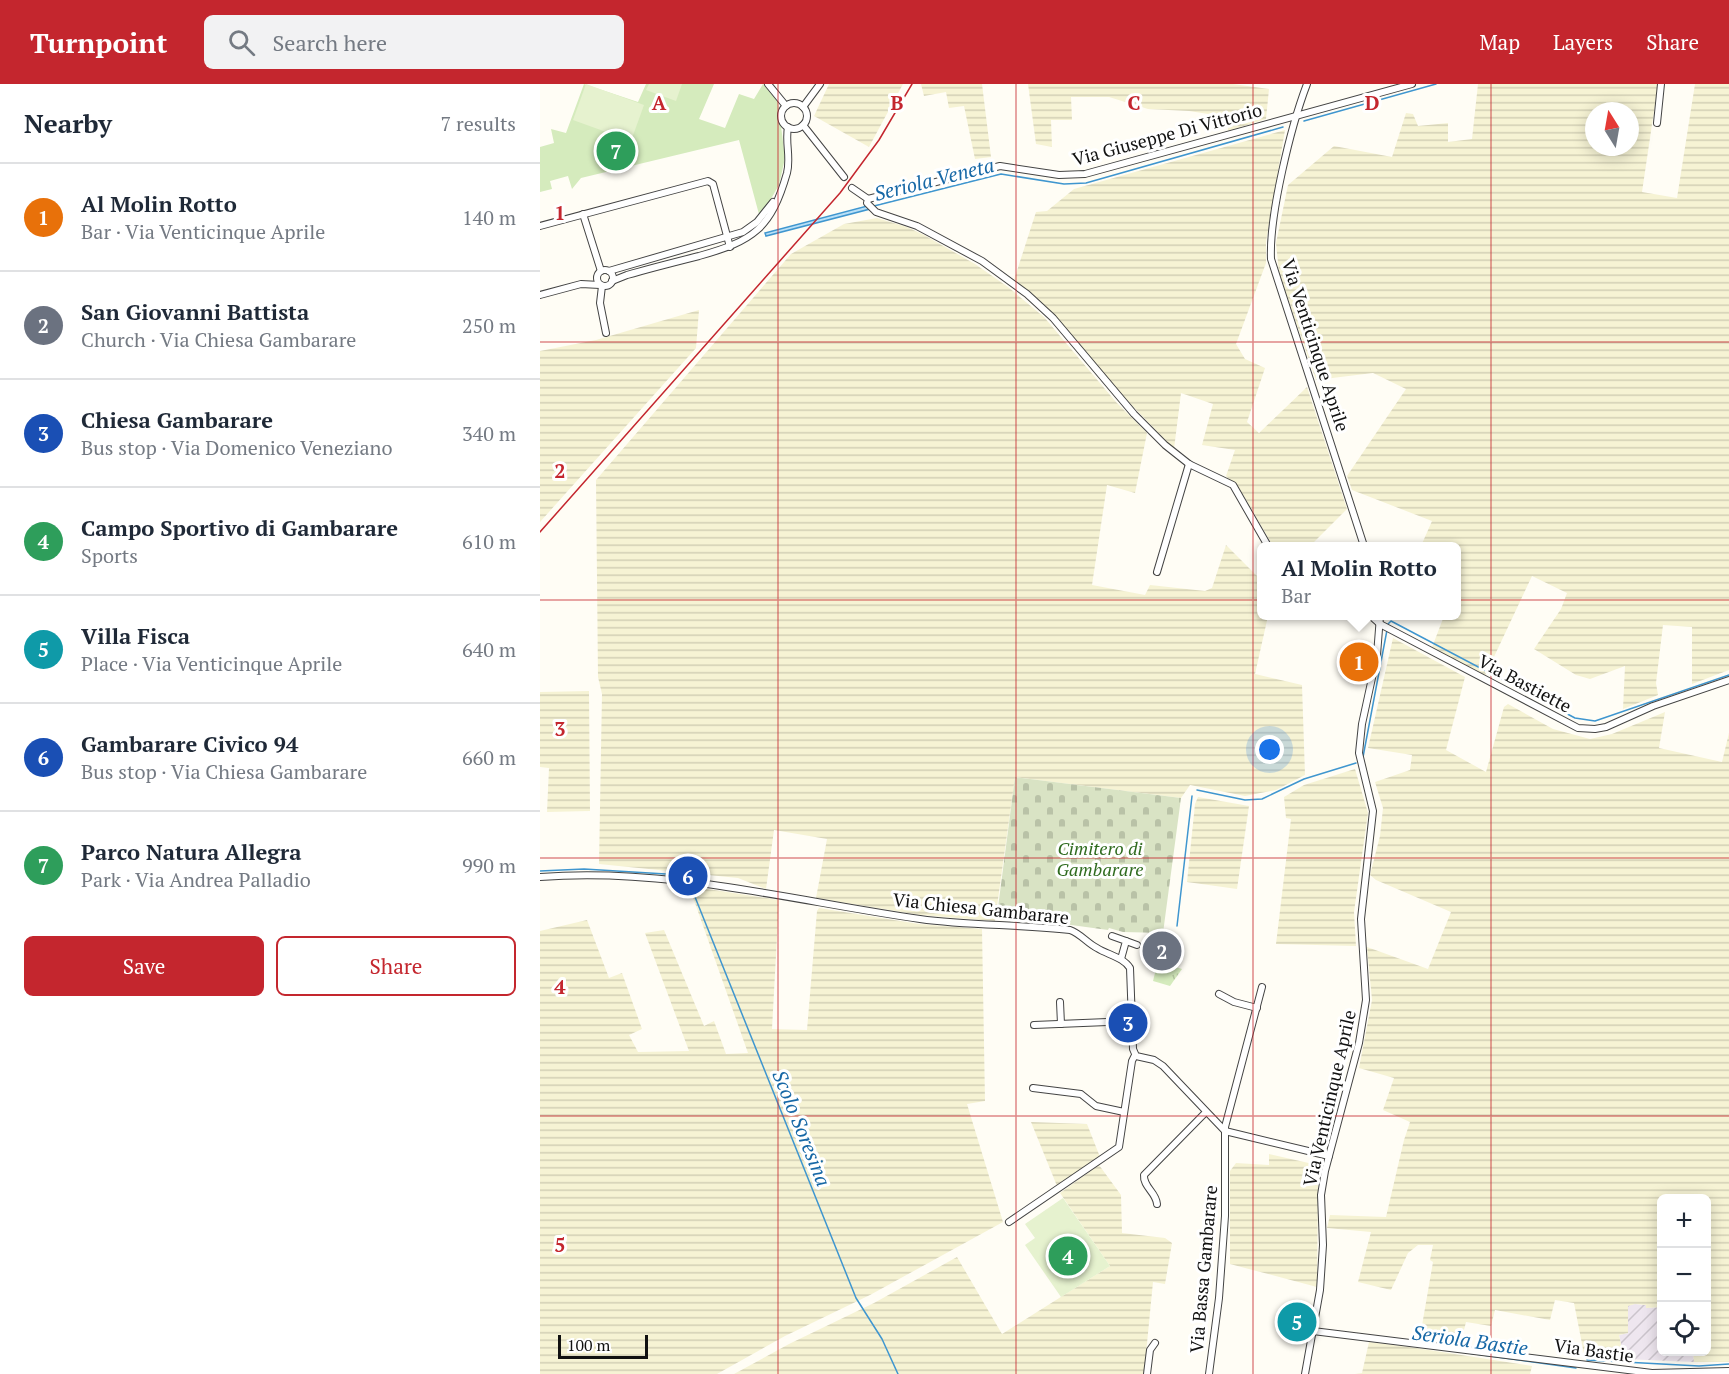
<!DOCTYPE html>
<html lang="en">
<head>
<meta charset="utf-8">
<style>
	body { margin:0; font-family:"PT Serif",serif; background:#f2f2f3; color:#1f2937 }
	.controls { position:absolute; right:18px; bottom:18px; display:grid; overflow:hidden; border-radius:9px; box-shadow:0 3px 15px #0003 }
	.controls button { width:54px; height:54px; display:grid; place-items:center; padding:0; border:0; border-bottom:2px solid #e0e1e3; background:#fff; color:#1f2937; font:30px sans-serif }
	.compass { position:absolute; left:1045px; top:18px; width:54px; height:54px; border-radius:50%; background:#fff; box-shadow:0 3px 15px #0003; rotate:349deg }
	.scale { position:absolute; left:18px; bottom:15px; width:90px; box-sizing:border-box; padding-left:6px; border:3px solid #111; border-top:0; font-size:16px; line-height:21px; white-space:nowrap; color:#111; -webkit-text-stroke:4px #fff; paint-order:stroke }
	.you { position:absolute; left:730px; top:666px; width:21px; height:21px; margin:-15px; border:4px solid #fff; border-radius:50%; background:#1a73e8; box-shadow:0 0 0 9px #1a73e833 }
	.badge { display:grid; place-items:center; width:39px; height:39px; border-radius:50%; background:#c4262e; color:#fff; font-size:20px; font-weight:700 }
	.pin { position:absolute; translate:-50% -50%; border:3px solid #fff; box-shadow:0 2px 6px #0006 }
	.popup { position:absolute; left:717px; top:458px; width:204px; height:78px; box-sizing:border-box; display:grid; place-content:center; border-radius:9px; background:#fff; filter:drop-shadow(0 2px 4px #0005); font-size:20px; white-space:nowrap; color:#747a83 }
	.popup b { font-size:22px; color:#1f2937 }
	.popup::after { content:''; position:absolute; left:50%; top:100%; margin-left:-12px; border:12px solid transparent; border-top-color:#fff }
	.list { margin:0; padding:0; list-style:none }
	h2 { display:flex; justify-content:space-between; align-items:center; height:78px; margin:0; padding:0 24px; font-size:26px }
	h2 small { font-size:20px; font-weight:400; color:#747a83 }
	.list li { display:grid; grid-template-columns:39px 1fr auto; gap:18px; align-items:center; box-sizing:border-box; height:108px; padding:0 24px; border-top:2px solid #e0e1e3 }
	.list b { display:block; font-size:22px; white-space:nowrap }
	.list p { margin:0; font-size:20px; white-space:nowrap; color:#747a83 }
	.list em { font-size:20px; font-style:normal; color:#747a83 }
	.actions { display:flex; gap:12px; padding:18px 24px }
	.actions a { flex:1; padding:14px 0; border:2px solid #c4262e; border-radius:9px; text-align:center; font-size:21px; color:#c4262e }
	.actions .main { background:#c4262e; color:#fff }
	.icon { flex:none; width:33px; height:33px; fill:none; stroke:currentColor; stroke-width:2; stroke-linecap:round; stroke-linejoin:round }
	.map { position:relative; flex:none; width:1189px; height:1290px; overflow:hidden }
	header { display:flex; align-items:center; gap:36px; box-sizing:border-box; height:84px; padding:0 30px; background:#c4262e; color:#fff }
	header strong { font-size:28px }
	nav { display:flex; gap:33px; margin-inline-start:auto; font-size:21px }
	.search { width:420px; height:54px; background:#f2f2f3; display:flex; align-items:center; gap:15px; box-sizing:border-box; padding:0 21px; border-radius:9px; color:#747a83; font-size:22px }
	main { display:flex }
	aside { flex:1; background:#fff }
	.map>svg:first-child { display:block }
</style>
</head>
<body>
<header>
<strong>Turnpoint</strong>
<div class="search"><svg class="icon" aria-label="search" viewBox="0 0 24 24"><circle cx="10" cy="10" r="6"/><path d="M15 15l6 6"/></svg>Search here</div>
<nav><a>Map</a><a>Layers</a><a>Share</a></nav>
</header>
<main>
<aside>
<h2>Nearby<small>7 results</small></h2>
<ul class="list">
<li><span class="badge" style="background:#e8710a">1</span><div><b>Al Molin Rotto</b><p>Bar · Via Venticinque Aprile</p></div><em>140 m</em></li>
<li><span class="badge" style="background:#6b7280">2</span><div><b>San Giovanni Battista</b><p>Church · Via Chiesa Gambarare</p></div><em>250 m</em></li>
<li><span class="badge" style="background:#1a4fb4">3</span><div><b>Chiesa Gambarare</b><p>Bus stop · Via Domenico Veneziano</p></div><em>340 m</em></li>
<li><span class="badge" style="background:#2e9e5b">4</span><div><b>Campo Sportivo di Gambarare</b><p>Sports</p></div><em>610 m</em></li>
<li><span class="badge" style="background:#0f9aa8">5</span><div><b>Villa Fisca</b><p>Place · Via Venticinque Aprile</p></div><em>640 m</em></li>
<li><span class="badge" style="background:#1a4fb4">6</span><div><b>Gambarare Civico 94</b><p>Bus stop · Via Chiesa Gambarare</p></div><em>660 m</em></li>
<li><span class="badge" style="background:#2e9e5b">7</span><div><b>Parco Natura Allegra</b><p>Park · Via Andrea Palladio</p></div><em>990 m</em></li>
</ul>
<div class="actions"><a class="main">Save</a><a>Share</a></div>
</aside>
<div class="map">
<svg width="1189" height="1290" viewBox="0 0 1189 1290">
	<defs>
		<pattern id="industrial-furrows" width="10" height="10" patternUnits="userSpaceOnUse" patternTransform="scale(1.5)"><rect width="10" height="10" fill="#eee6ef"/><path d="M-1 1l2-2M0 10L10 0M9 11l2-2" fill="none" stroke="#cbc4cc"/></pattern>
		<pattern id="farmland-rules" width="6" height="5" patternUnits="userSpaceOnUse" patternTransform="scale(1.5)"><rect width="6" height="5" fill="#f6f3d4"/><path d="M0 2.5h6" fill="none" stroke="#d2cfb5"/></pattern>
		<pattern id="grass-tufts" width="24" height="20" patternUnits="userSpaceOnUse" patternTransform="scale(1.5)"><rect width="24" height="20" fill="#d5ebbd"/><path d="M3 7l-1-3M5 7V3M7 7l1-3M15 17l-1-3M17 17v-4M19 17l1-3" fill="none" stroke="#b6c8a1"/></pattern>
		<pattern id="cemetery-stones" width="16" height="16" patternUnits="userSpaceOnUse" patternTransform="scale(1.5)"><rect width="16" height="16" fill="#d9e3c4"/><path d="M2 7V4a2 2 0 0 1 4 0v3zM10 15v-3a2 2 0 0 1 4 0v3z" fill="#b9c2a7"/></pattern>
	</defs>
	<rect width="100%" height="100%" fill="#fffdf5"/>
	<polygon fill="url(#industrial-furrows)" points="1095,1220 1107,1221 1107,1224 1121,1223 1122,1268 1153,1268 1154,1278 1084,1275 1079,1251 1088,1249 1088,1221"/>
	<g fill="url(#farmland-rules)" fill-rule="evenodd">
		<polygon points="289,0 363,0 329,63 274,32"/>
		<polygon points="381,0 442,0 451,73 435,75 424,22 409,24 406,8 384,12"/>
		<polygon points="488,0 693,0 729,5 726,35 688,47 688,33 649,27 608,25 569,13 531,13 532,36 511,36 512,63 496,60"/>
		<path d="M938 0H1118L1102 108 1137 114 1155 0H1189V586L1152 600V543L1123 541 1116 599 1118 611 1083 625 1085 582 1050 595 1036 591 994 565 1021 525 1027 509 992 492 945 592 891 566 904 532H916V462H881L892 437 812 406 807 392 866 305 833 289 776 296 739 189 736 159 748 101 794 62 852 73 866 29 873 30 878 42 908 39V58L932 55ZM1054 27H1090V63H1054Z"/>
		<polygon points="745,46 726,158 726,179 696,260 705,275 725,284 707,338 719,349 767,303 807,425 770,462 733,462 704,412 686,392 695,366 662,361 673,320 641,309 634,365 583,312 510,227 474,196 496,128 507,127 534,105"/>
		<polygon points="337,134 367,143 384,151 435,180 468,203 504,233 576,318 607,349 595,409 567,401 552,501 605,511 610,501 665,507 672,504 686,461 721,496 722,532 728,532 715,590 762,601 765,691 736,706 705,712 650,701 641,714 475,693 455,837 380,831 276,814 287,755 234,746 226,805 198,794 59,780 62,610 58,593 56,396 251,170 304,140"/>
		<polygon points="159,226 156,264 0,438 0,267 56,256"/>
		<polygon points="853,554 925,593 906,666 946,688 964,623 968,620 1013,645 1050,655 1072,650 1125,628 1119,664 1182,678 1189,649 1189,1278 1154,1278 1153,1268 1166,1268 1166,1114 1122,1114 1121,1223 1106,1224 1106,1221 1095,1220 1088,1222 1088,1249 1079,1251 1084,1275 1044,1270 1034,1219 1015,1216 1010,1236 955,1226 951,1242 926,1238 921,1258 880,1253 893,1178 890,1176 893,1161 878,1161 868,1169 851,1206 818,1198 831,1148 787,1144 790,1131 846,1133 864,1056 870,1038 843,1026 854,994 819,984 832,916 827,863 888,885 911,828 836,796 830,791 840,752 843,724 835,698 870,686 872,671 828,664"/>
		<polygon points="49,607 50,727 7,728 9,684 0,683 0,608"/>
		<polygon points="815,685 828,729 814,828 816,862 736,860 751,735 746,734 744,713 764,701"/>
		<polygon points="658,713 709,722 697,805 647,798 655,720"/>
		<polygon points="149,802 239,816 232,945 267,946 277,827 279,824 379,840 442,845 445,1017 427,1020 463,1138 330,1211 245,1252 177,1290 0,1290 0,847 47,836 69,894 82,889 102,945 89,951 98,968 149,967 105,849 124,846 164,942 174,937 186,970 208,969"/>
		<polygon points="491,1038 547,1040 560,1073 517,1102"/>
		<polygon points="729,1070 773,1080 778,1101 777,1203 690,1180 690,1087 696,1079 729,1081"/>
		<polygon points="559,1081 581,1111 582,1149 625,1154 632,1159 625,1200 613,1198 604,1290 194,1290 249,1260 334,1219 417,1173 462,1250 570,1182 520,1109"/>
		<polygon points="829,1258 876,1264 992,1282 990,1290 815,1290 822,1289"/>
	</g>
	<polygon fill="url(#grass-tufts)" points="618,877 642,885 630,902 613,897"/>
	<polygon fill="url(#cemetery-stones)" points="475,693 641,714 623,849 583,848 569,844 568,846 457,831"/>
	<polygon fill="#d5ebbd" points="44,0 98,18 106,0 174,0 159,35 185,44 199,10 214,15 223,0 238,18 245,74 239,101 220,134 199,56 41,94 32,105 28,92 10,97 12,105 0,108 0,63 14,59 11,45 26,49"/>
	<g fill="#e6f2cf">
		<polygon points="46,0 104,21 91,57 33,36"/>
		<polygon points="109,0 142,0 136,17 106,6"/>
		<polygon points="523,1114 570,1182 521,1213 485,1161 495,1154 485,1140"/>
	</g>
	<polygon fill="#b9e0f7" stroke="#3f96cf" stroke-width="1.5" points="327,122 330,125 226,152 225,149"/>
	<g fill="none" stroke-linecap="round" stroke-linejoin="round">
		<g stroke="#3f96cf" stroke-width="1.5">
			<polyline points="764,37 896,0"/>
			<polyline points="334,122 461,90 524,100 546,99 743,43"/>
			<polyline points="848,540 851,537 1035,634 1055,637 1189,591"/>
			<polyline points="823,673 847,546"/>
			<polyline points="657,706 705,716 722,715 764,695 816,679"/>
			<polyline points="0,787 44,785 142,791"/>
			<polyline points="151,803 316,1214 342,1255 358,1290"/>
			<polyline points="637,842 652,712"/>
			<polyline points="928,1269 1036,1284"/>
			<polyline points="1047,1276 1159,1282 1189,1280"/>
		</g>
		<g stroke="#444" stroke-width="8">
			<g id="minor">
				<polyline points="228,0 246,22"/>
				<path d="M767 0C751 42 729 131 731 175L824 462"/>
				<circle cx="254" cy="32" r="13"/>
				<polyline points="263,23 280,0"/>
				<polyline points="1117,39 1121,0"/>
				<polyline points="263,41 304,93"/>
				<polyline points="312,104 328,115 327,119 336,128 377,142 442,177 487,210 513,234 594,330 625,361 649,380 693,401 728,462"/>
				<polyline points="328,115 460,82 519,91 545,90 872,0"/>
				<polyline points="43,130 61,187"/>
				<polyline points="0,142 168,97 173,100 190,163"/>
				<circle cx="65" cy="194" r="8"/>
				<polyline points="69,187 203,148 217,138 233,118"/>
				<path d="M72 197 87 191C111 184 135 178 159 172 213 157 231 145 247 89 251 73 245 59 248 43"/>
				<polyline points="62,202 60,219 66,249"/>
				<polyline points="0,211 41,200 60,201"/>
				<polyline points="617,488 649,380"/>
				<polyline points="831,532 840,540 1038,644 1055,645 1066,643 1113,622 1189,596"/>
				<path d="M0 793C128 783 254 817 380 835 429 842 480 840 530 846 541 850 547 859 557 864 568 871 583 873 590 884L593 965 596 972 614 976 623 982 685 1047 789 1072"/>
				<polyline points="572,852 586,857 581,875"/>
				<polyline points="586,857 597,861"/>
				<polyline points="679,910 694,918 717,924"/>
				<polyline points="520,918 521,940"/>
				<polyline points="494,941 592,937"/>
				<polyline points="493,1004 541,1010 556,1022 584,1028"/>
				<path d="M617 1120C616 1108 603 1103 604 1091L665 1029"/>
				<polyline points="469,1138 579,1063 592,977 595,971"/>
				<polyline points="773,1247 1112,1289 1189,1287"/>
				<polyline points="607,1290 610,1266 615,1259"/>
				<polyline points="669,1290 679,1214 685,1132 685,1043 722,903"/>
				<polyline points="765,1290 780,1206 783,1161 781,1111 785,1087 819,959 826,916 821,835 833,727 819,669 822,640 837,571 840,532"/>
			</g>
		</g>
		<use href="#minor" stroke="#fff" stroke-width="6"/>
		<polyline stroke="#c4262e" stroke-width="1.5" points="0,448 300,109 339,56 372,0"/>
	</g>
	<path fill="none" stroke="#c4262e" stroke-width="1.5" stroke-opacity="0.55" d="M238 0V1290M476 0V1290M713 0V1290M951 0V1290M0 258H1189M0 516H1189M0 774H1189M0 1032H1189"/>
	<g text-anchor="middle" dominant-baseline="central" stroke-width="6" stroke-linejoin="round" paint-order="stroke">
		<g font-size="18" fill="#111" stroke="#fff">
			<text transform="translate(627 50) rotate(-15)">Via Giuseppe Di Vittorio</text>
			<text transform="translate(776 261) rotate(72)">Via Venticinque Aprile</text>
			<text transform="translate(985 599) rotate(28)">Via Bastiette</text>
			<text transform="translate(441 824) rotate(6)">Via Chiesa Gambarare</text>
			<text transform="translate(789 1014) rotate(-77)">Via Venticinque Aprile</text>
			<text transform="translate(663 1185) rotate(-85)">Via Bassa Gambarare</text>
			<text transform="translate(1054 1266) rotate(8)">Via Bastie</text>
		</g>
		<g font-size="18" font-style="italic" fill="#2f6b1f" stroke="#fff">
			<text x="560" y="764">Cimitero di<tspan x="560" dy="21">Gambarare</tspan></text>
		</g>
		<g font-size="20" font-style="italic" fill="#1768a6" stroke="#fff">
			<text transform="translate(394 95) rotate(-14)">Seriola Veneta</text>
			<text transform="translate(262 1044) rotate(68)">Scolo Soresina</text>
			<text transform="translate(930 1256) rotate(8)">Seriola Bastie</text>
		</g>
	</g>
	<g font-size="20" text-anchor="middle" font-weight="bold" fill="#c4262e" stroke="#fff" stroke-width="6" stroke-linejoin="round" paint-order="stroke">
		<text x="119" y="26">A</text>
		<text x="357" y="26">B</text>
		<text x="594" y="26">C</text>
		<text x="832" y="26">D</text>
		<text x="20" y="136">1</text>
		<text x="20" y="394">2</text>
		<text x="20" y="652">3</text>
		<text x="20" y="910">4</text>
		<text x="20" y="1168">5</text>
	</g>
</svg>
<div class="controls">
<button>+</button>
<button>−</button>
<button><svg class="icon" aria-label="locate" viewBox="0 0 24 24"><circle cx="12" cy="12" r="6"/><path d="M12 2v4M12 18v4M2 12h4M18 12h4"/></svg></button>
</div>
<svg class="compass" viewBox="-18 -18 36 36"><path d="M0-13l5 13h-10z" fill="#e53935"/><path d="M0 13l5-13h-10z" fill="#747a83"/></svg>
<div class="scale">100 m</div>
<div class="you"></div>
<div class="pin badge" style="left:819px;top:578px;background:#e8710a">1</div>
<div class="popup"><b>Al Molin Rotto</b>Bar</div>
<div class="pin badge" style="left:622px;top:867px;background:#6b7280">2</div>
<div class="pin badge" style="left:588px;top:939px;background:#1a4fb4">3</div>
<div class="pin badge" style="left:528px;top:1172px;background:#2e9e5b">4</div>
<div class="pin badge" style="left:757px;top:1238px;background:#0f9aa8">5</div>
<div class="pin badge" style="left:148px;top:792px;background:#1a4fb4">6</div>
<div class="pin badge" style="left:76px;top:67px;background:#2e9e5b">7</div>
</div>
</main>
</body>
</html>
